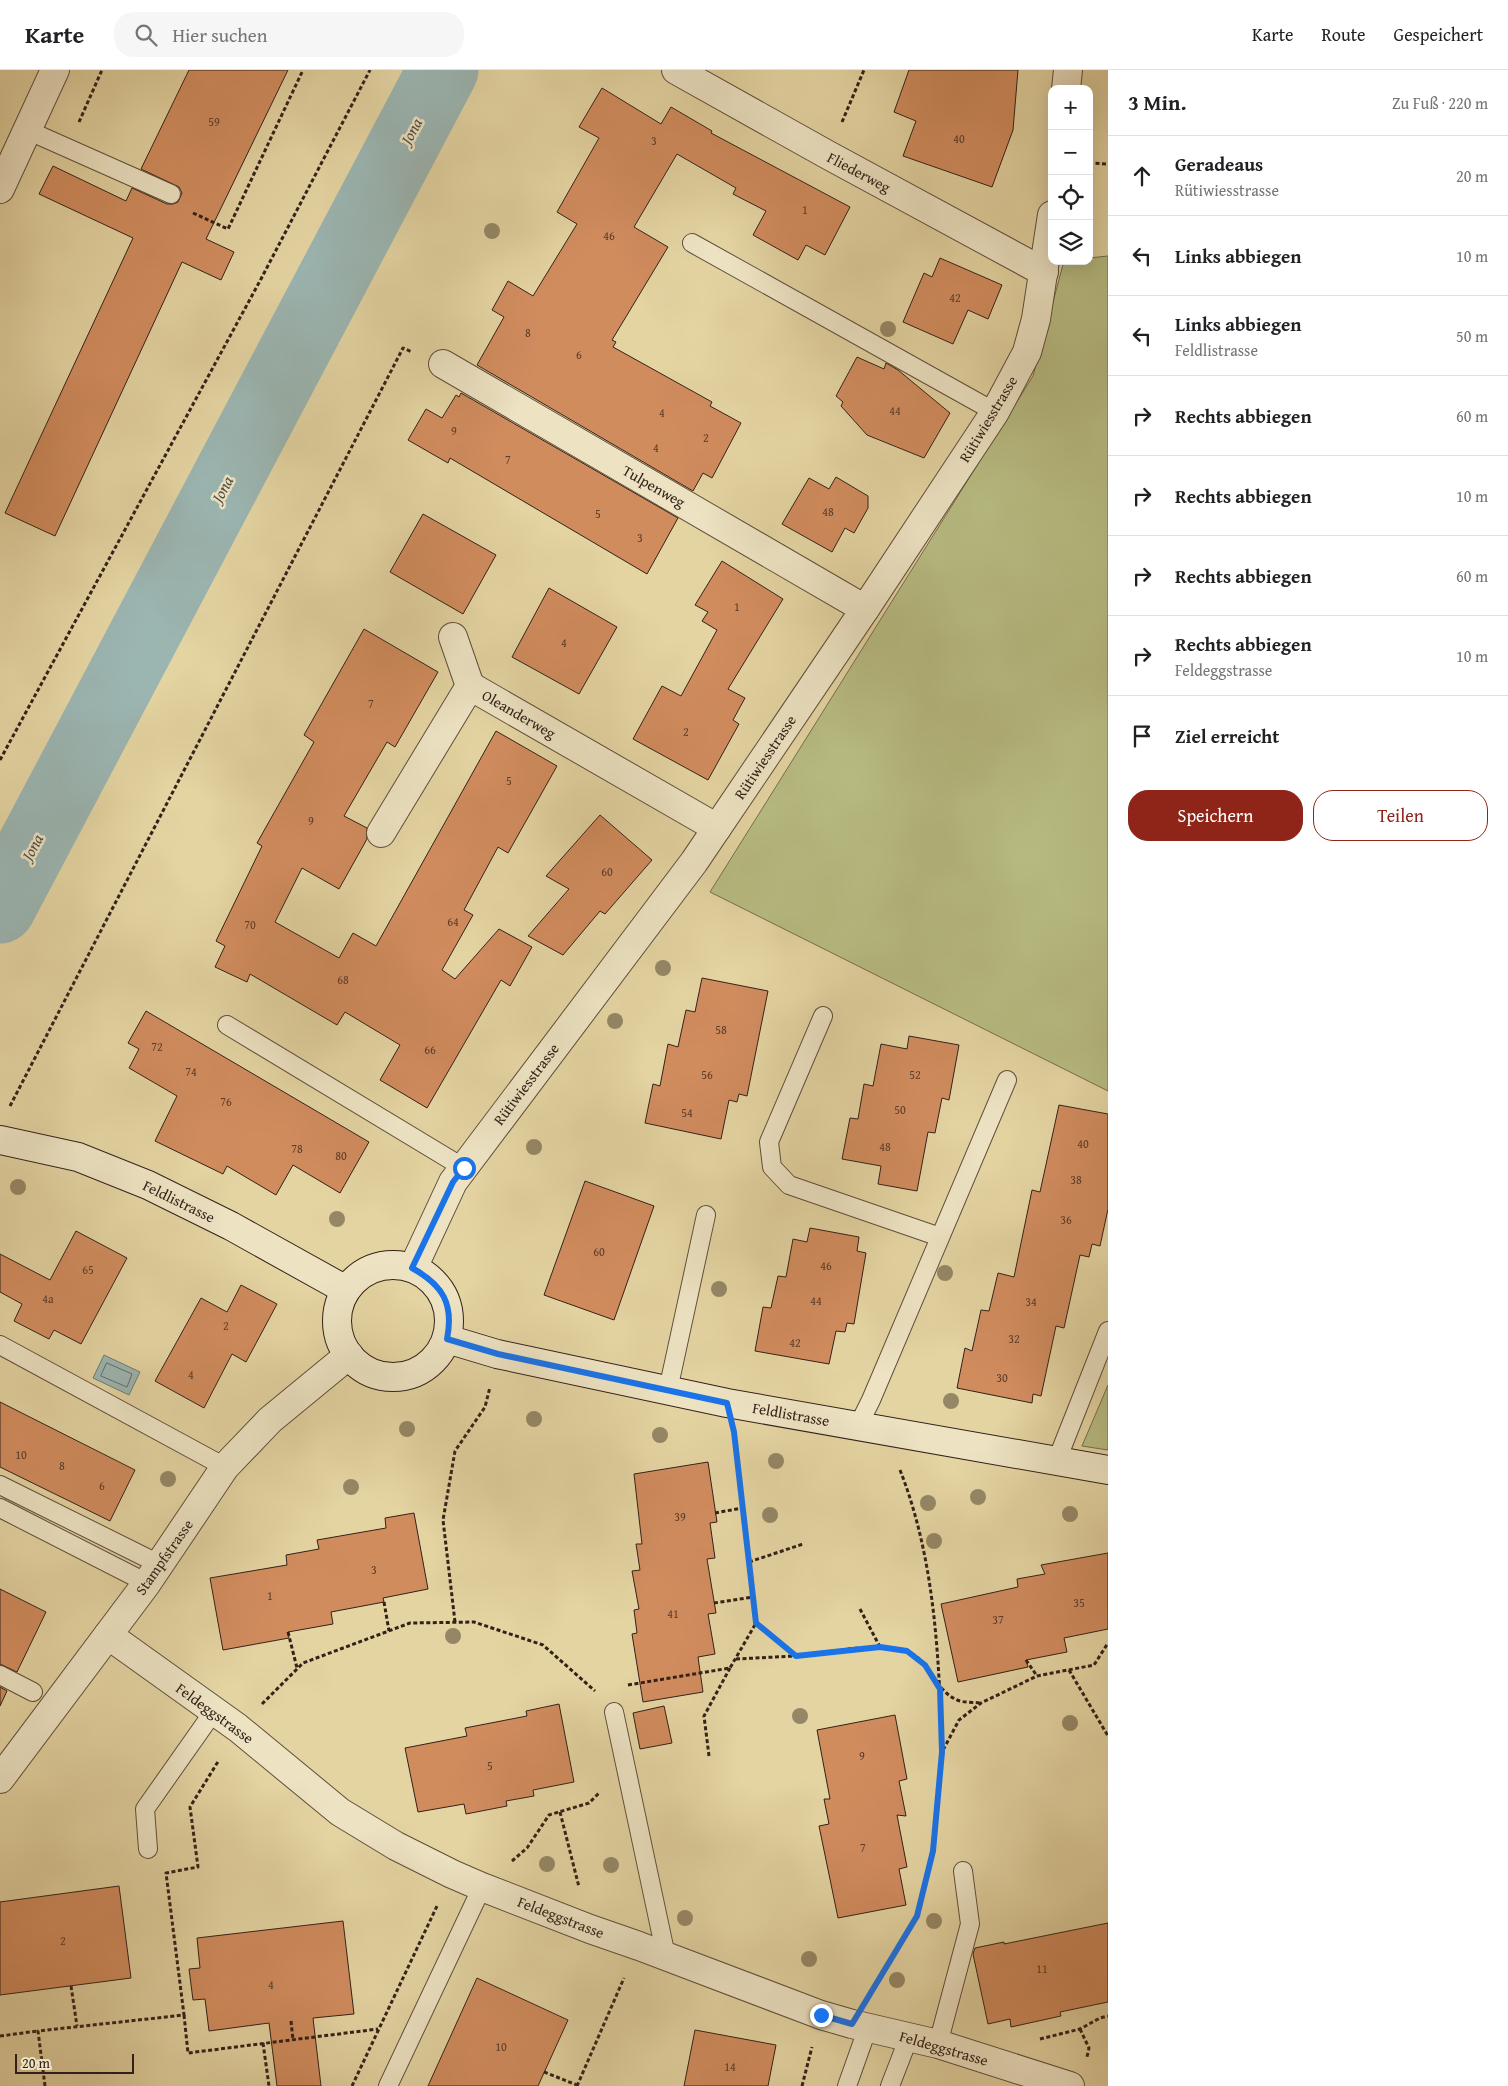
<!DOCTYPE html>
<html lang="de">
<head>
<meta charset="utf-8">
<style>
	body { margin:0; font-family:"Gentium Book Plus",serif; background:#f6f6f6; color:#202124 }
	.controls { position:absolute; right:15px; top:15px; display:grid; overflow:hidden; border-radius:10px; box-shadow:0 5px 20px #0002 }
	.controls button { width:45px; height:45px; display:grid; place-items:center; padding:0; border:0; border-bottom:1px solid #e0e0e0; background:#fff; color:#202124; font:25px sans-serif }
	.scale { position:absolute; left:15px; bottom:12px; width:119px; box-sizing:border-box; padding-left:5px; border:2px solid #332119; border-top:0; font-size:14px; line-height:18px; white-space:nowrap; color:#332119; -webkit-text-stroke:4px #ede3c3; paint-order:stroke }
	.stop { position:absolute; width:15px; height:15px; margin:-11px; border:4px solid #1a73e8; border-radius:50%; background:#fff }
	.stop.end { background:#1a73e8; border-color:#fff; box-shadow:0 1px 5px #0008 }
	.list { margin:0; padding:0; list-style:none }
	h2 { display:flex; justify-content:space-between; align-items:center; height:65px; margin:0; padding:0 20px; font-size:21px }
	h2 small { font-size:16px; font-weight:400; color:#757577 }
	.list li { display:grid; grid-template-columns:32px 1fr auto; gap:15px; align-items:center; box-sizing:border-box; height:80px; padding:0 20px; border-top:1px solid #e0e0e0 }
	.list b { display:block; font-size:19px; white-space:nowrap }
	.list p { margin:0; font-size:16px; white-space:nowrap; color:#757577 }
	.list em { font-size:16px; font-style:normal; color:#757577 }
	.actions { display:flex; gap:10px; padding:15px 20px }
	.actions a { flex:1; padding:11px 0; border:1px solid #8f2418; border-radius:20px; text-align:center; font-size:18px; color:#8f2418 }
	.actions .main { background:#8f2418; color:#fff }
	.icon { flex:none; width:28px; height:28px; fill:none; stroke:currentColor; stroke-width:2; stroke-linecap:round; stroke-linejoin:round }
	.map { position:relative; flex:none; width:1108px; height:2016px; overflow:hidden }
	header { display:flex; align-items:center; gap:30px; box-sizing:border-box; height:70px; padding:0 25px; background:#fff; border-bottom:1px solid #e0e0e0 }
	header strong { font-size:24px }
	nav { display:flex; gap:28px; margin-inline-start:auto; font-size:18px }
	.search { width:350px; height:45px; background:#f6f6f6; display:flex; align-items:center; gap:12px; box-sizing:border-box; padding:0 18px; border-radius:20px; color:#757577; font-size:19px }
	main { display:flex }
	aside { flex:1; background:#fff }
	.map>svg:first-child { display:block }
</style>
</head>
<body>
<header>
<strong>Karte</strong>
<div class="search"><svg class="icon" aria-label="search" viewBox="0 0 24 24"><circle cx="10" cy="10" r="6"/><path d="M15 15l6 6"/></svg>Hier suchen</div>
<nav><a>Karte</a><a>Route</a><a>Gespeichert</a></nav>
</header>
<main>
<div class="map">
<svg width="1108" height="2016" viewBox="0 0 1108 2016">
	<rect width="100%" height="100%" fill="#e4d4a2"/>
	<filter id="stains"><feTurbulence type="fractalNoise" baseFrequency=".004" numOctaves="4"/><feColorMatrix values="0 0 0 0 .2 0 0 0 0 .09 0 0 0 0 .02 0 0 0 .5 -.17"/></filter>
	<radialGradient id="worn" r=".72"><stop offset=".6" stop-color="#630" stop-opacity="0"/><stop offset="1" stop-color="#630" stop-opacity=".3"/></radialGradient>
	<g fill="#b7bc82" stroke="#756e4e">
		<polygon points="1108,186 1108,1021 710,822 1033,306 1064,191 1089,191 1089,188"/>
		<polygon points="1108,1315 1108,1380 1082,1376"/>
	</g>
	<polygon fill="#9bb5b1" stroke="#717a74" points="104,1285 140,1302 129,1325 93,1308"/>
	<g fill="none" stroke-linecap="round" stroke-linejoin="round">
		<polygon stroke="#676b65" stroke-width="1" points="107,1293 132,1304 127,1317 101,1306"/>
		<polyline stroke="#9bb5b1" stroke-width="71" points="0,838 443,0"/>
	</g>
	<g fill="#d18c5e" stroke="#332119">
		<polygon points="189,0 288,0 206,169 234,182 221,210 182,192 55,466 5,443 133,168 39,124 53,96 126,131 132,118 167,134 173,134 178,132 182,123 179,117 141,99"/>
		<polygon points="909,0 1018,0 1013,60 992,117 903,86 916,51 894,42"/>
		<polygon points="602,18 661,54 671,37 712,61 711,63 850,137 825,185 806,175 798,190 753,165 766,141 733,124 736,118 677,84 634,157 668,177 612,270 616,272 613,277 712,332 710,336 741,353 712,408 703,403 693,421 477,295 504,247 492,240 508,211 533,226 577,154 557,142 599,68 579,57"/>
		<polygon points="940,188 1002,215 988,249 968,240 953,274 903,252 924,203 932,207"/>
		<polygon points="857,287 884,299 886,293 898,300 950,343 924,388 867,365 841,336 843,332 836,326"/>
		<polygon points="461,323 678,448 647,504 450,388 448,393 408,370 426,339 442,348 456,325 459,327"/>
		<polygon points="836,407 868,426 868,438 854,463 845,458 832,482 782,454 809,408 829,419"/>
		<polygon points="423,444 496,485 463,544 390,502"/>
		<polygon points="722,491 783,529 728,619 745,628 733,650 739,654 708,710 633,669 662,616 681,626 717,560 702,551 708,542 695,535"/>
		<polygon points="549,518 617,557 579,624 512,587"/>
		<polygon points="364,559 438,602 395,677 387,672 344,746 367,758 367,769 339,819 302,798 275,852 339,888 353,863 376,876 496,661 557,696 508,783 498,777 464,840 473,845 442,900 455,909 499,859 532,877 510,916 501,910 427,1038 380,1010 400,975 345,942 337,955 250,904 247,912 215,897 225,876 216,871 262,776 257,773 314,672 304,665"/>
		<polygon points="600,745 652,790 605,844 600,841 563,885 528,866 569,819 546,806"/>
		<polygon points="702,908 768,921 747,1026 739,1024 737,1032 729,1030 721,1069 645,1053 653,1014 660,1016 668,974 678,977 686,940 695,942"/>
		<polygon points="146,941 369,1072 340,1123 293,1095 276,1125 227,1096 223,1104 155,1071 177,1026 129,998 139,979 128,973"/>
		<polygon points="909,966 959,975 949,1030 942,1028 935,1063 928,1062 917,1121 878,1114 881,1096 842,1089 850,1048 858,1049 864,1014 873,1016 881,974 907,979"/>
		<polygon points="1059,1035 1108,1044 1108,1139 1100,1176 1092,1174 1089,1187 1080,1185 1064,1258 1056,1256 1041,1326 1033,1324 1032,1333 957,1318 965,1278 972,1281 981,1240 989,1241 998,1203 1014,1207 1032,1120 1040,1122"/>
		<polygon points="585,1111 654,1136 614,1250 544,1225"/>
		<polygon points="810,1158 859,1167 857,1181 866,1183 854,1254 847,1253 845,1262 836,1261 829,1294 755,1281 763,1237 771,1238 778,1206 786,1207 793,1169 807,1172"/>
		<polygon points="76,1161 127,1188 81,1274 54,1260 49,1269 14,1251 22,1234 0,1222 0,1184 50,1210"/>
		<polygon points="241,1215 277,1234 246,1292 232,1284 204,1338 155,1311 201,1228 227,1242"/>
		<polygon points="0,1332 135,1400 110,1451 0,1397"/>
		<polygon points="708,1392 717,1452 710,1453 715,1488 707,1489 716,1543 708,1544 715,1584 698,1587 703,1622 643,1632 632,1564 637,1563 634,1540 639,1539 632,1501 640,1500 636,1474 642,1474 634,1404"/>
		<polygon points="414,1443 428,1519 383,1528 384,1532 331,1542 333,1554 288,1562 289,1568 223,1580 210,1508 287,1495 286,1485 319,1479 317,1470 386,1458 385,1448"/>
		<polygon points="1108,1483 1108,1559 1064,1568 1067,1582 1026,1590 1028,1597 958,1612 941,1534 1018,1517 1017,1509 1045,1504 1041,1495"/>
		<polygon points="0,1519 46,1542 17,1602 0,1594"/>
		<polygon points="0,1617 7,1621 0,1636"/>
		<polygon points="559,1634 574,1712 533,1720 534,1726 506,1731 507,1736 466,1744 464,1734 418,1742 405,1678 467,1666 465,1658 527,1646 526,1641"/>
		<polygon points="664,1636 672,1673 640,1679 633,1643"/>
		<polygon points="895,1645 907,1709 899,1711 906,1746 897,1745 907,1797 899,1799 906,1835 838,1848 819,1756 829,1754 824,1729 830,1729 817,1660"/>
		<polygon points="119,1816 131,1908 0,1925 0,1832"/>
		<polygon points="343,1851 354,1944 313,1948 321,2016 277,2016 269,1953 209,1961 205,1929 193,1930 189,1899 200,1898 197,1868"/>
		<polygon points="1108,1853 1108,1932 1060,1942 1061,1946 1011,1957 1010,1949 988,1954 973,1884 975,1878 1004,1872 1004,1874"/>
		<polygon points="477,1908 568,1950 538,2016 428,2016"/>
		<polygon points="695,1960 776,1975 768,2016 684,2016"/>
	</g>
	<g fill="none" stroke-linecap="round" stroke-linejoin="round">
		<g stroke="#5f4e3b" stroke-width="20">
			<g id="lane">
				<polyline points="27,60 171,124"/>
				<polyline points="692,173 995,342"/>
				<polyline points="823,946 769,1072 772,1097 789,1115 940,1167"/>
				<polyline points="227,955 464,1098"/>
				<polyline points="0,1275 225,1397"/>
				<polyline points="668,1320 706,1145"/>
				<polyline points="858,1356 871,1330 1007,1010"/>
				<polyline points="1057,1390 1108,1261"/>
				<polyline points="0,1415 159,1494"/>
				<polyline points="0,1438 147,1513"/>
				<polyline points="0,1605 33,1622"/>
				<polyline points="614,1642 666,1886"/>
				<polyline points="148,1779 145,1739 214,1641"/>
				<polyline points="938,1974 970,1854 963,1801"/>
				<polyline points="388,2016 482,1817"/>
				<polyline points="847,2016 868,1957"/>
				<polyline points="890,2016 909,1967"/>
			</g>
		</g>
		<g stroke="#5f4e3b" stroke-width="30">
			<g id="street">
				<polyline points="676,0 828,85 1044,202"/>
				<polyline points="1066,19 1068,0"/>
				<polyline points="0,119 55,0"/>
				<polyline points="443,294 865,539"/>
				<polyline points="453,567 470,616"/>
				<polyline points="381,763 470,616 717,758"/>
				<polyline points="413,1198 453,1112 694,792 865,539 995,342 1027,282 1036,249 1052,145"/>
				<polyline points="108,1565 238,1658 340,1742 396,1776 452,1804 482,1817 590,1859 639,1876 821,1945 852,1954 938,1974 1070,2016"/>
				<polyline points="0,1709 147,1513 225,1397 270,1350 349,1285"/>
			</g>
		</g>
		<g stroke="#332119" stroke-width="30">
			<g id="secondary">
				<polyline points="0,1070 78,1087 148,1115 231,1156 346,1220"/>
				<circle cx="393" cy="1251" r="56"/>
				<polyline points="447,1269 497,1284 727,1333 1108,1400"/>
			</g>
		</g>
		<g stroke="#332119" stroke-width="3" stroke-dasharray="4 2.5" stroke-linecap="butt">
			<polyline points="79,52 102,0"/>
			<polyline points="842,52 864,0"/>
			<polyline points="1089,93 1108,94"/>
			<polyline points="193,143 228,159 303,0"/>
			<polyline points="0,690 261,209 370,0"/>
			<polyline points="10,1036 403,278 412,282"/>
			<path d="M900 1400C935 1489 939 1587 942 1681"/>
			<polyline points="715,1443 742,1438"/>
			<polyline points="749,1492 803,1474"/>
			<polyline points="384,1532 389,1561"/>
			<polyline points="714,1533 753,1527"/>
			<polyline points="860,1539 880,1577"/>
			<polyline points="455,1552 443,1450 455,1381 485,1337 490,1317"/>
			<path d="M756 1553 796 1586C826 1583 878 1571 906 1581 929 1588 933 1619 957 1630 964 1633 973 1632 980 1633"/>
			<polyline points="288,1562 297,1598"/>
			<polyline points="736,1589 795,1586"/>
			<polyline points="1026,1590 1037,1606"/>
			<polyline points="1069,1600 1108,1666"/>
			<polyline points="628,1615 730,1598 756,1553 735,1371"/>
			<polyline points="262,1634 303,1593 410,1553 474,1552 543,1575 595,1621"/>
			<polyline points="709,1686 704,1646 730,1598"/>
			<polyline points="560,1742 579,1817"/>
			<polyline points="512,1791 527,1778 549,1745 589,1733 600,1722"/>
			<polyline points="71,1916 77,1956"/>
			<polyline points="870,1924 917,1846 933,1781 942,1682 959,1650 981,1633 1037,1606 1094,1595 1108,1573"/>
			<polyline points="184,1945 188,1983 378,1959"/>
			<polyline points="291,1951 293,1970"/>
			<polyline points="1080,1959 1089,1978 1087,1987"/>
			<polyline points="0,1966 38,1961"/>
			<polyline points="1040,1969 1080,1959 1100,1948 1108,1946"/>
			<polyline points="263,1973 269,2016"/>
			<polyline points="544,2002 577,2015"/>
			<polyline points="45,2016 38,1961 184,1945 166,1803 198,1797 190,1737 219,1690"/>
			<polyline points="352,2016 437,1836"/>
			<polyline points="577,2016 624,1908"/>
			<polyline points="802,2016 812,1977"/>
		</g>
		<use href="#lane" stroke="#ede3c3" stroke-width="18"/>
		<use href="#street" stroke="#ede3c3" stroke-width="28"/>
		<use href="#secondary" stroke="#ede3c3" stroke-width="28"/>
	</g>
	<g fill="#958765">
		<circle cx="492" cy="161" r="8"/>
		<circle cx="888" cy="259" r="8"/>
		<circle cx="663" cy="898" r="8"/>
		<circle cx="615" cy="951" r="8"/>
		<circle cx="534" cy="1077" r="8"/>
		<circle cx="18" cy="1117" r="8"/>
		<circle cx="337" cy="1149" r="8"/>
		<circle cx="945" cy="1203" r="8"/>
		<circle cx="719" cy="1219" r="8"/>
		<circle cx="951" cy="1331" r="8"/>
		<circle cx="534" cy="1349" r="8"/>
		<circle cx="407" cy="1359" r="8"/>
		<circle cx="660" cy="1365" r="8"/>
		<circle cx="776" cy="1391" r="8"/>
		<circle cx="168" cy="1409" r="8"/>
		<circle cx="351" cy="1417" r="8"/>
		<circle cx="978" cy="1427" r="8"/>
		<circle cx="928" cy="1433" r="8"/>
		<circle cx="1070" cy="1444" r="8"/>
		<circle cx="770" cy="1445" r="8"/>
		<circle cx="934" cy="1471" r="8"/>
		<circle cx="453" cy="1566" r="8"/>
		<circle cx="800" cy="1646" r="8"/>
		<circle cx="1070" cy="1653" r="8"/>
		<circle cx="547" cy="1794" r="8"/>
		<circle cx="611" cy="1795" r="8"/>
		<circle cx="685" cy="1848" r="8"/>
		<circle cx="934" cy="1851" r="8"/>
		<circle cx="809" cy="1889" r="8"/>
		<circle cx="897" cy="1910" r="8"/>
	</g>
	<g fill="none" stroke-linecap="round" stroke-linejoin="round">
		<path stroke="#1a73e8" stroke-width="6" d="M464 1098 453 1112 412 1198C443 1215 454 1234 447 1269L498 1284 727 1333 734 1362 756 1553 796 1586 880 1577 907 1581 925 1595 940 1619 942 1682 933 1781 917 1846 852 1954 821 1945"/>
	</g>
	<g text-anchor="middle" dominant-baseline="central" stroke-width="5" stroke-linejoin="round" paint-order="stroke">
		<g font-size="12" fill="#5a3c2a">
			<text x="214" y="51">59</text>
			<text x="959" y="68">40</text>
			<text x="654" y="70">3</text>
			<text x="805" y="139">1</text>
			<text x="609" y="165">46</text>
			<text x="955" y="227">42</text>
			<text x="528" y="262">8</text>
			<text x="579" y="284">6</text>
			<text x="895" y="340">44</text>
			<text x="662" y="342">4</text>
			<text x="454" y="360">9</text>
			<text x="706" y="367">2</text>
			<text x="656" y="377">4</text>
			<text x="508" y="389">7</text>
			<text x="828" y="441">48</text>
			<text x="598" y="443">5</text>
			<text x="640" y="467">3</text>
			<text x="737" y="536">1</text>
			<text x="564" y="572">4</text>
			<text x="371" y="633">7</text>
			<text x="686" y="661">2</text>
			<text x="509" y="710">5</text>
			<text x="311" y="750">9</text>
			<text x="607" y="801">60</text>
			<text x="453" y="851">64</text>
			<text x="250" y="854">70</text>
			<text x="343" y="909">68</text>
			<text x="721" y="959">58</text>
			<text x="157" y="976">72</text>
			<text x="430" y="979">66</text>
			<text x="191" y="1001">74</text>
			<text x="707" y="1004">56</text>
			<text x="915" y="1004">52</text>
			<text x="226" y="1031">76</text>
			<text x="900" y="1039">50</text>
			<text x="687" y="1042">54</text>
			<text x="1083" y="1073">40</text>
			<text x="885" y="1076">48</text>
			<text x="297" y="1078">78</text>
			<text x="341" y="1085">80</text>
			<text x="1076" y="1109">38</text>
			<text x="1066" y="1149">36</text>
			<text x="599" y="1181">60</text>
			<text x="826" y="1195">46</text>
			<text x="88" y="1199">65</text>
			<text x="48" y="1228">4a</text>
			<text x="816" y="1230">44</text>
			<text x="1031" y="1231">34</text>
			<text x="226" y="1255">2</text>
			<text x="1014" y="1268">32</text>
			<text x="795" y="1272">42</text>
			<text x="191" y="1304">4</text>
			<text x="1002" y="1307">30</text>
			<text x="21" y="1384">10</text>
			<text x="62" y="1395">8</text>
			<text x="102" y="1415">6</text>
			<text x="680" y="1446">39</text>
			<text x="374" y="1499">3</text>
			<text x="270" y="1525">1</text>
			<text x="1079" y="1532">35</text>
			<text x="673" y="1543">41</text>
			<text x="998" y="1549">37</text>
			<text x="862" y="1685">9</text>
			<text x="490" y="1695">5</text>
			<text x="863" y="1777">7</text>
			<text x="63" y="1870">2</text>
			<text x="1042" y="1898">11</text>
			<text x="271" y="1914">4</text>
			<text x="501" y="1976">10</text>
			<text x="730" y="1996">14</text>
		</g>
		<g font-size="15" fill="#332119" stroke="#ede3c3">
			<text transform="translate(859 102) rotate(28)">Fliederweg</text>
			<text transform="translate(988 349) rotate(-59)">Rütiwiesstrasse</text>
			<text transform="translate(654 416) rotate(30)">Tulpenweg</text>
			<text transform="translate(519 644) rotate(30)">Oleanderweg</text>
			<text transform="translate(765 687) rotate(-56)">Rütiwiesstrasse</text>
			<text transform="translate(526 1014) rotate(-53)">Rütiwiesstrasse</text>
			<text transform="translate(179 1131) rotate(26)">Feldlistrasse</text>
			<text transform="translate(791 1344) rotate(10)">Feldlistrasse</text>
			<text transform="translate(164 1487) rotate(-55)">Stampfstrasse</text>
			<text transform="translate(215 1643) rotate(36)">Feldeggstrasse</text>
			<text transform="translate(561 1847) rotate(21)">Feldeggstrasse</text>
			<text transform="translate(944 1978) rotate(16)">Feldeggstrasse</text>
		</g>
		<g font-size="16" font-style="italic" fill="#524d47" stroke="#ede3c3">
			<text transform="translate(411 61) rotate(-62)">Jona</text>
			<text transform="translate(222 419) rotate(-62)">Jona</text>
			<text transform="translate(32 777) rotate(-62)">Jona</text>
		</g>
	</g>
	<rect width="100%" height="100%" filter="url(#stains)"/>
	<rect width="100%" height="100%" fill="url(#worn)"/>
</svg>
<div class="controls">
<button>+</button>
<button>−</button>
<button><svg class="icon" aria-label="locate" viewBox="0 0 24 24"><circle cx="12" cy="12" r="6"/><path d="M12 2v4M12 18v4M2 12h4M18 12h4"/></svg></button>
<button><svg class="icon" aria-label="layers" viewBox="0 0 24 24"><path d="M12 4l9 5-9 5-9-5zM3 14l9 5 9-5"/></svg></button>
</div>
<div class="scale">20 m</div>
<div class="stop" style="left:464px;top:1098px"></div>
<div class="stop end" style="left:821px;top:1945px"></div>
</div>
<aside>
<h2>3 Min.<small>Zu Fuß · 220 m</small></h2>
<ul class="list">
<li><svg class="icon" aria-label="ahead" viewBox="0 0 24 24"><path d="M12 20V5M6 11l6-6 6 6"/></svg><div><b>Geradeaus</b><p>Rütiwiesstrasse</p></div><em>20 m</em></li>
<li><svg class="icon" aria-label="left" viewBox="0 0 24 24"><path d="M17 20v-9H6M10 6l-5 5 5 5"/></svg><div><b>Links abbiegen</b></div><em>10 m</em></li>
<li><svg class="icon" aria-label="left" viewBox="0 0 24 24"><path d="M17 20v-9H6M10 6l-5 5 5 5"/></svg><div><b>Links abbiegen</b><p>Feldlistrasse</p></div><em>50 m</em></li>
<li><svg class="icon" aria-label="right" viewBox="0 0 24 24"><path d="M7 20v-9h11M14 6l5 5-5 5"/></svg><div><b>Rechts abbiegen</b></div><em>60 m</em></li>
<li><svg class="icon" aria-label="right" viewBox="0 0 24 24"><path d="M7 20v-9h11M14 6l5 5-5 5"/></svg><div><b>Rechts abbiegen</b></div><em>10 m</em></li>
<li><svg class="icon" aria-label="right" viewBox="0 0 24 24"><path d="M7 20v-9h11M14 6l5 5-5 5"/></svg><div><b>Rechts abbiegen</b></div><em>60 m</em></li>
<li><svg class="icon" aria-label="right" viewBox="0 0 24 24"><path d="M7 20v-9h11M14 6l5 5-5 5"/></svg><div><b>Rechts abbiegen</b><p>Feldeggstrasse</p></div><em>10 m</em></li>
<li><svg class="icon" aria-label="arrive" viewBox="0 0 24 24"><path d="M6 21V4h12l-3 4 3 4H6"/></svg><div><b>Ziel erreicht</b></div></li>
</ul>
<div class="actions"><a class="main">Speichern</a><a>Teilen</a></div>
</aside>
</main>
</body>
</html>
